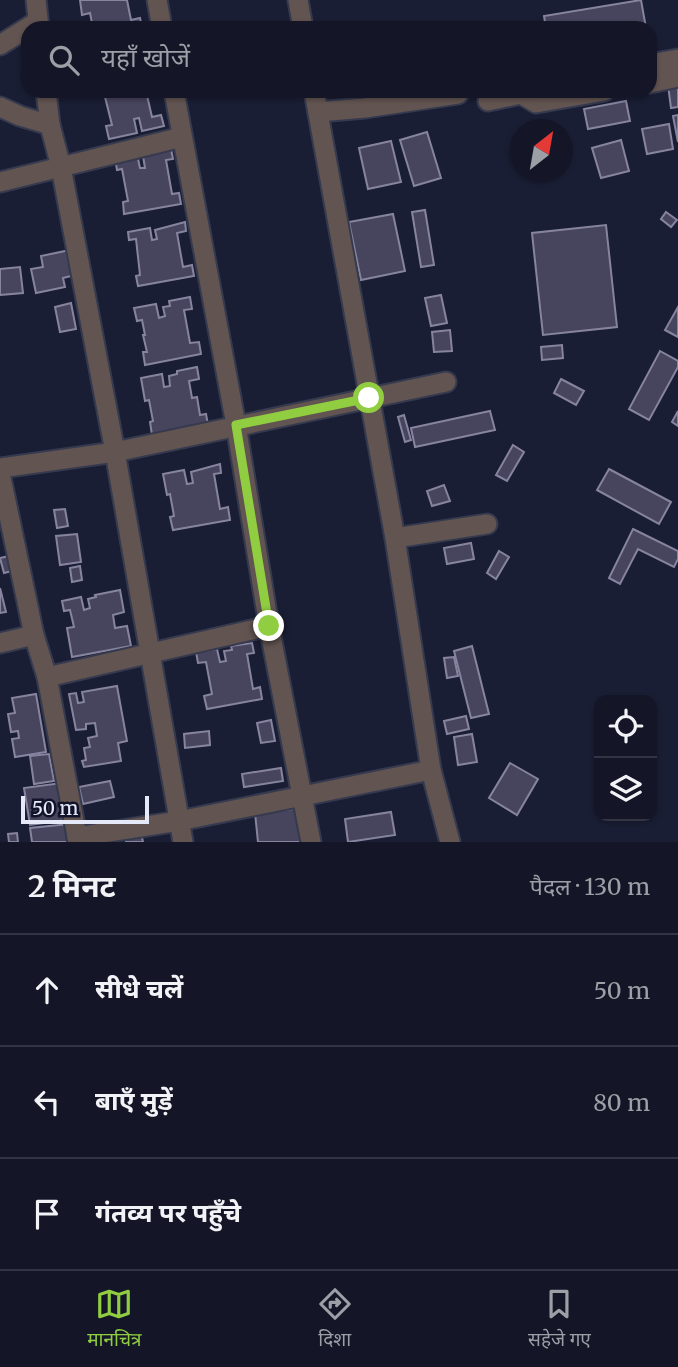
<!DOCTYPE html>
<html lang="hi">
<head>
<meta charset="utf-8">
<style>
	body { margin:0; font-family:Merriweather,"Noto Sans Devanagari",serif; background:#1d1f2f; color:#f1f3f6 }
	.controls { position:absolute; right:21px; bottom:21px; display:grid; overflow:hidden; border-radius:14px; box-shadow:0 2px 5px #0004 }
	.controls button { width:63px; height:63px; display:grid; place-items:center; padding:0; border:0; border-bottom:2px solid #333544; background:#141627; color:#f1f3f6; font:35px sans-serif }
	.compass { position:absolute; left:510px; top:119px; width:63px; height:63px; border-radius:50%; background:#141627; box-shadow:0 2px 5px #0004; rotate:31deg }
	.scale { position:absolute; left:21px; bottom:18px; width:128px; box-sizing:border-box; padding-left:7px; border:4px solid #e5e9f8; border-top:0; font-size:19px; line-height:24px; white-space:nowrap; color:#e5e9f8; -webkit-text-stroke:5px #111429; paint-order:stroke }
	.stop { position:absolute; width:21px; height:21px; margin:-16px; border:5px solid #90cd41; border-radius:50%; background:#fff }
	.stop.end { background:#90cd41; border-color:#fff; box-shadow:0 2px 7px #0008 }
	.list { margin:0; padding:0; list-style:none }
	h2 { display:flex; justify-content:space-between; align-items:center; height:91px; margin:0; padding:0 28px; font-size:30px }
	h2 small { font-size:23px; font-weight:400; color:#9d9fa7 }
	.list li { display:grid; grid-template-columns:46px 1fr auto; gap:21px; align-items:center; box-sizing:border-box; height:112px; padding:0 28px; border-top:2px solid #333544 }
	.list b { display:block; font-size:26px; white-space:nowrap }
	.list em { font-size:23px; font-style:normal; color:#9d9fa7 }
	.icon { flex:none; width:38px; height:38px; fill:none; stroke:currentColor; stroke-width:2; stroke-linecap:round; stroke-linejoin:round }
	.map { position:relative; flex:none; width:678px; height:842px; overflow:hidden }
	.search { position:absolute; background:#141627; box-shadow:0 2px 5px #0004; left:21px; right:21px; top:21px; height:77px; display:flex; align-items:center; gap:18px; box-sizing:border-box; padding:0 24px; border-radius:21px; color:#9d9fa7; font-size:26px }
	.sheet { height:427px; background:#141627 }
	nav { display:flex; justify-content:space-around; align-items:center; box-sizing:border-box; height:98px; border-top:2px solid #333544; background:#141627; font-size:19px; color:#9d9fa7 }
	nav a { display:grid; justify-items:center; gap:4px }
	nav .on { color:#90cd41 }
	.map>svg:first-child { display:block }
</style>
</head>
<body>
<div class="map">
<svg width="678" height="842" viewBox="0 0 678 842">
	<rect width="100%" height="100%" fill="#1a1e34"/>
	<g fill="#47445d" stroke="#8784a0" stroke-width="2">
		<polygon points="80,0 127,0 131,20 140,18 142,28 93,28 90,13 82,15"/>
		<polygon points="641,0 646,28 546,28 544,16"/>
		<polygon points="259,23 260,28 233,28"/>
		<polygon points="678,84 678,107 671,108 668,85"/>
		<polygon points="97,91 146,91 152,117 161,115 164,126 142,131 139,118 134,119 137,133 109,139 106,126 112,125 104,93 98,95"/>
		<polygon points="626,101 630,121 588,129 584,109"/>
		<polygon points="678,115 678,142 673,116"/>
		<polygon points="669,124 673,149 647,154 642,129"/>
		<polygon points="427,132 441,178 414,186 400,140"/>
		<polygon points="621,140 629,171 601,178 592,148"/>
		<polygon points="391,141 401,182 368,189 359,148"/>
		<polygon points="171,149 173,159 166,160 172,194 179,193 181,204 124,214 123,202 128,201 122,169 117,170 115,158 137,154 140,168 145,168 143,156 150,155 149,152"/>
		<polygon points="425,210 434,265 421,267 412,212"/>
		<polygon points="666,212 677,220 671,227 661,219"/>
		<polygon points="393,214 405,271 361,280 349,222"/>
		<polygon points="185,222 186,231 177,233 183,267 192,265 194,276 138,286 136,276 140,275 136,239 129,240 128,232 150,228 152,240 157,239 155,230"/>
		<polygon points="606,225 617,327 543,335 532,233"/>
		<polygon points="70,250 75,275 63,278 65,287 36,293 31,269 43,267 41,256"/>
		<polygon points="20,267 23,293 0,295 0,269"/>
		<polygon points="441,295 447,323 431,326 425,298"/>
		<polygon points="190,297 192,309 184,310 190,343 199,342 201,354 145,365 143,352 147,352 143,335 145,335 142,320 137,321 134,308 156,304 159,318 165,316 163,307 170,306 169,301"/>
		<polygon points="71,303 76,329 60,332 55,307"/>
		<polygon points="678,307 678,337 665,330"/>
		<polygon points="450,330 452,351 434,352 432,332"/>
		<polygon points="562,345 563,358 542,360 541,347"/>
		<polygon points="660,351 678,361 678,367 649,420 629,409"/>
		<polygon points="197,367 199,379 189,381 192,398 197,397 200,415 206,414 208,425 152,435 150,422 153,421 149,400 145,401 141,378 162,374 164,387 170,386 169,376 177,374 177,371"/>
		<polygon points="561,379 584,391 576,405 554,393"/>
		<polygon points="490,411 495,430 415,447 411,428"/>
		<polygon points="678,411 678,426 672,422"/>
		<polygon points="404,415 411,440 405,442 398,417"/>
		<polygon points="513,445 524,452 507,481 496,475"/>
		<polygon points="220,464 221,473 214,474 220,509 228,507 230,520 173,530 170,517 174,516 170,494 167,495 163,474 184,470 187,484 193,483 191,472"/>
		<polygon points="609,469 671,502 659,524 597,490"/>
		<polygon points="444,485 450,501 432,506 427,491"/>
		<polygon points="65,509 68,526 57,528 54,510"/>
		<polygon points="633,529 678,551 678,559 674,567 638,549 620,584 609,578"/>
		<polygon points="77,534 81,562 60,565 56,536"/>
		<polygon points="471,543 474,559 447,564 444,548"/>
		<polygon points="499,551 509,557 496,579 487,573"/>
		<polygon points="9,556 12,571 4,573 0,558"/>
		<polygon points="80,566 82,580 72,582 70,568"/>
		<polygon points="0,588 6,612 0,613"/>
		<polygon points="120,590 124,612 113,615 115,628 127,626 131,646 72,657 67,628 74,627 70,610 64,611 62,601 81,597 84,610 90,608 88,599 96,597 95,595"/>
		<polygon points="252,643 254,653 247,654 253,689 260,687 262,699 207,709 204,696 212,694 206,662 198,663 196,652 217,649 220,662 226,661 224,651 232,650 231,646"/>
		<polygon points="472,646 489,714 471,718 454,651"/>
		<polygon points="454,657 458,676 447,678 444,658"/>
		<polygon points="117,686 127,741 118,743 121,761 84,767 82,761 86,760 84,748 90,747 88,738 97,736 95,723 86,724 86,729 76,730 69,694 76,693 78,703 84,702 82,692"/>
		<polygon points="36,694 46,752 15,757 12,739 19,738 18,731 11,732 8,714 15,713 12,698"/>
		<polygon points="466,716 469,729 447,734 444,721"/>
		<polygon points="271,720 275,741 261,743 257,723"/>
		<polygon points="209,731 210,745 185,748 184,734"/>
		<polygon points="472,734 477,762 458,765 454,737"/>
		<polygon points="49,754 54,781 34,784 30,756"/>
		<polygon points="510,763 538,779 517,815 489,798"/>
		<polygon points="281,768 283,781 244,787 242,774"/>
		<polygon points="110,781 114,797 83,804 79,787"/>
		<polygon points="61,783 67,820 30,825 24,788"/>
		<polygon points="302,808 306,842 258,842 255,813"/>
		<polygon points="391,812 395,835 348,842 345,819"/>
		<polygon points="69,824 71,842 32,842 30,828"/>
		<polygon points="17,833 18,842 9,842 8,834"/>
		<polygon points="141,833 143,842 126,842 125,836"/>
	</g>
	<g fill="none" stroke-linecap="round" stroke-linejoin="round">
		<g stroke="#363a4f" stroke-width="23">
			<g id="street">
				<polyline points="36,0 39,28"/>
				<polyline points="157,0 162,28"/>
				<polyline points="298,0 303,28"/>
				<polyline points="0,45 38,21"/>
				<polyline points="650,64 678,59"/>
				<polyline points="650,83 678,77"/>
				<polyline points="46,91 50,125 61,167 115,452 183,842"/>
				<polyline points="174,91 236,425 269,626 311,842"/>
				<polyline points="314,91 395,538 431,770 450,842"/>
				<polyline points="521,94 536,103 604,91"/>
				<polyline points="488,101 521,94 525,91"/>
				<polyline points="0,107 20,116 50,125"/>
				<polyline points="318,112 365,108 458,94"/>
				<polyline points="0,182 182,137"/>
				<polyline points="0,468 115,452 446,382"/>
				<polyline points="0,473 34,635 47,677 78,842"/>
				<polyline points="395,538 487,524"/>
				<polyline points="0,643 34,635"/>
				<polyline points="47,677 269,626"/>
				<polyline points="77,837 179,821 431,770"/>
			</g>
		</g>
		<use href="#street" stroke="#625451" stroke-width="19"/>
	</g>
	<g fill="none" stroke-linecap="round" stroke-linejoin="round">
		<polyline stroke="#90cd41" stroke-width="9" points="269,626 236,425 369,398"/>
	</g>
</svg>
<div class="controls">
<button><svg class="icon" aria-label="locate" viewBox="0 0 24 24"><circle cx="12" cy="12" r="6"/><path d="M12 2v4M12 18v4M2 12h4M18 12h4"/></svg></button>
<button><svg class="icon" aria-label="layers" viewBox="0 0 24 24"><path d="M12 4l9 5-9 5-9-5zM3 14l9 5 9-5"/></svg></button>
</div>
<svg class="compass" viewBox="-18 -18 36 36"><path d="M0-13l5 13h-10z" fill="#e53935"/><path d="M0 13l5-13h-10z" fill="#9d9fa7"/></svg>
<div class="scale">50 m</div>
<div class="stop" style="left:369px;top:398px"></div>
<div class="stop end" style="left:269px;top:626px"></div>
<div class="search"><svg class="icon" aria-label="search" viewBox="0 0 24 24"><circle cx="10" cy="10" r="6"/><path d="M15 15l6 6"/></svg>यहाँ खोजें</div>
</div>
<section class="sheet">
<h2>2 मिनट<small>पैदल · 130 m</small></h2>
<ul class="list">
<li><svg class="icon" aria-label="ahead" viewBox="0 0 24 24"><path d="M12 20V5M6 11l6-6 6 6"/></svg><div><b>सीधे चलें</b></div><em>50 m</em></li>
<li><svg class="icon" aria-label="left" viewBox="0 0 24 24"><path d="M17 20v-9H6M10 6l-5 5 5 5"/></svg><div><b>बाएँ मुड़ें</b></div><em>80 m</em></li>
<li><svg class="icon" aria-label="arrive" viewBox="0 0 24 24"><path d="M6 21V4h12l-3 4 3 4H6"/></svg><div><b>गंतव्य पर पहुँचे</b></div></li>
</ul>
</section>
<nav>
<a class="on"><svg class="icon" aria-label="map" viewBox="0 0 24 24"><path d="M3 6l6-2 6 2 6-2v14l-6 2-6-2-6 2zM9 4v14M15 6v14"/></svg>मानचित्र</a>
<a><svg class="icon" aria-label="directions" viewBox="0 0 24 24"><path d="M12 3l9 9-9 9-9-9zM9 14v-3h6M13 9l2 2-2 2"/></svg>दिशा</a>
<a><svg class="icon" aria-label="saved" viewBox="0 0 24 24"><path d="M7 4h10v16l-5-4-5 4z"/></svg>सहेजे गए</a>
</nav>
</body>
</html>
